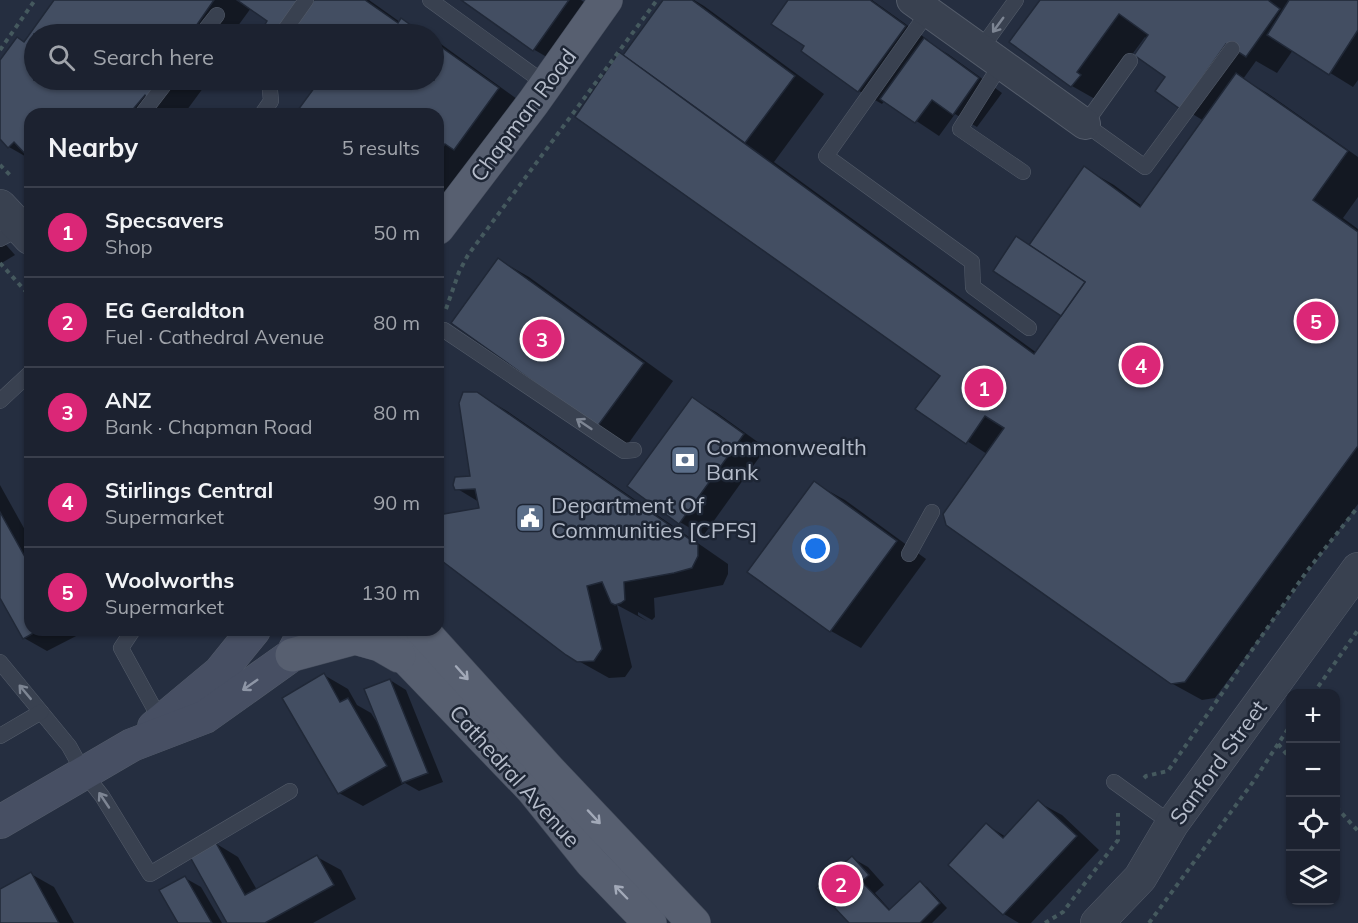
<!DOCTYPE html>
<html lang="en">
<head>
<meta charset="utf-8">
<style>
	body { margin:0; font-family:Mulish,sans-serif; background:#292f3c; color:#f1f3f6 }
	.controls { position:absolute; right:18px; bottom:18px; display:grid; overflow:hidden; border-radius:12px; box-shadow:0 2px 4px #0004 }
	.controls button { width:54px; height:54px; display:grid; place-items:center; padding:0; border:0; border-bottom:2px solid #3a3f4c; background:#1c2230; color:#f1f3f6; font:30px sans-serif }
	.you { position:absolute; left:816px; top:549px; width:21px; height:21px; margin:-15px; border:4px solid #fff; border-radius:50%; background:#1a73e8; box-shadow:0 0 0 9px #1a73e833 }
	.badge { display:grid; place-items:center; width:39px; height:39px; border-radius:50%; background:#db2777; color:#fff; font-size:20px; font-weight:700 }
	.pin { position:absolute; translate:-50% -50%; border:3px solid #fff; box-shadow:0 2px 6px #0006 }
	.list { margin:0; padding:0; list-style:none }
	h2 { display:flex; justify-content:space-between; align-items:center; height:78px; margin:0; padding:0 24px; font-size:26px }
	h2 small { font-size:20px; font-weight:400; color:#a0a4ab }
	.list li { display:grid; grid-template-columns:39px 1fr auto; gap:18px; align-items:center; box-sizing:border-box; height:90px; padding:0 24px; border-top:2px solid #3a3f4c }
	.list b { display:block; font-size:22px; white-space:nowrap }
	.list p { margin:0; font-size:20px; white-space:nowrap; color:#a0a4ab }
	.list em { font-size:20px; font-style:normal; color:#a0a4ab }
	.icon { flex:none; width:33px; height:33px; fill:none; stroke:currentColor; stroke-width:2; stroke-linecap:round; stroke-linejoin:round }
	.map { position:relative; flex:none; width:1358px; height:923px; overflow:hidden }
	.search { position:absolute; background:#1c2230; box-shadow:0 2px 4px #0004; left:24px; top:24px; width:420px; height:66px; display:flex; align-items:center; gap:15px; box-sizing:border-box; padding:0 21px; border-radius:33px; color:#a0a4ab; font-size:22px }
	.panel { position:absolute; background:#1c2230; box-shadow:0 2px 4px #0004; left:24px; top:108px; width:420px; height:528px; border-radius:18px }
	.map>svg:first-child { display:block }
</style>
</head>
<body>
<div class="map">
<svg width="1358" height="923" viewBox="0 0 1358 923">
	<rect width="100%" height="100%" fill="#252e40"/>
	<g fill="#0007">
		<polygon points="56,0 369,0 400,22 401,20 426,34 275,34 265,28 269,21 251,8 232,34 34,34 34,80 209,80 184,114 30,114 30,159 9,147 0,137 0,63 25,43"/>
		<polygon points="464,0 581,0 601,14 564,67 533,49"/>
		<polygon points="665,0 694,0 704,6 824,94 774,162 1037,353 1063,315 1030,247 1084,168 1114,185 1142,206 1204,121 1181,107 1167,77 1145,37 1106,90 1102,103 1072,86 1011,42 1042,0 1358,0 1358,80 1353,87 1293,50 1277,73 1256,61 1243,79 1267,93 1358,157 1358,197 1343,218 1358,229 1358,504 1215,698 1202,700 1171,683 987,454 918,409 942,376 623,56"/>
		<polygon points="790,0 872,0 928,40 927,42 948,54 1002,93 977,127 955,114 939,136 885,100 882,104 859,91 806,46"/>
		<polygon points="434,39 528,107 438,213 438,114 297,114 322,80 434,80"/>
		<polygon points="0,238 15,255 0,264"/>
		<polygon points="499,260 529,277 673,381 628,444 598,426"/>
		<polygon points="476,393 507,411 728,564 728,574 723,585 654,598 655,617 652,620 638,612 638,615 647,621 617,605 632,667 625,677 609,678 566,654 438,556 438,516 480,509 479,502 456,488 472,477"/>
		<polygon points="692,399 716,412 766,448 703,536 680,522"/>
		<polygon points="814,483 845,500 926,559 861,648 831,631"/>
		<polygon points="0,485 30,539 30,630 81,630 82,633 47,651 24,638 0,595"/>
		<polygon points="324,675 348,689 357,705 371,713 378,724 390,680 406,690 443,782 419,791 405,783 363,806 339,793"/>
		<polygon points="1038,802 1062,815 1099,850 1031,923 1019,923 1004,914 987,825 1006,837"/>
		<polygon points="215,843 238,857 257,890 317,857 341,870 356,899 313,923 228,923"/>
		<polygon points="852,858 868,867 884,885 875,893 891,911 920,883 927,887 947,908 932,923 851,923 838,906 835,906"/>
		<polygon points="31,874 54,887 74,923 0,923 0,891"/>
		<polygon points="185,878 201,887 222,923 180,923"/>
	</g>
	<g fill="#434e62" stroke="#202837" stroke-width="1.5">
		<polygon points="54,0 214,0 196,26 201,29 198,34 34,34 34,80 166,80 151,101 145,95 129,114 30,114 30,159 14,142 8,148 0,139 0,60 17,37 24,42"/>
		<polygon points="237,0 305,0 281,34 272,34 263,28 267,21"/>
		<polygon points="314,0 365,0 398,23 401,18 423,34 289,34"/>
		<polygon points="461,0 569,0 533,51"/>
		<polygon points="663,0 692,0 795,76 745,143 623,55"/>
		<polygon points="788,0 870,0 906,26 858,92 801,51 804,46 771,24"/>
		<polygon points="1040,0 1268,0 1280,9 1246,57 1226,44 1180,109 1155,91 1165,77 1134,55 1148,35 1119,14 1077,72 1081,75 1071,87 1009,42"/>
		<polygon points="1289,0 1358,0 1358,30 1329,75 1267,35"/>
		<polygon points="924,38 979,78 953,115 932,100 915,123 880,99"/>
		<polygon points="434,42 499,88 454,150 445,144 438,154 438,114 295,114 320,80 434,80"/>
		<polygon points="619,52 1034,354 1085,282 1029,245 1084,166 1140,207 1236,73 1348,151 1313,200 1358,232 1358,446 1185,682 1171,684 946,525 943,514 1004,428 985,416 966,444 915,409 940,376 575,117"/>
		<polygon points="1016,236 1085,282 1061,316 993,271"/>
		<polygon points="498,258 644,363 597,427 451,323"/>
		<polygon points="463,392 477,392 698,545 698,556 692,568 674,573 624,582 625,600 621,603 615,605 611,603 602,582 587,586 602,649 594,661 577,662 566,655 438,558 438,515 479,508 475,489 455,490 453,485 455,477 470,476 459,403"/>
		<polygon points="692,397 744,434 679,524 627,486"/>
		<polygon points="814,481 897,541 830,632 747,572"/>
		<polygon points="0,512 30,566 30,630 39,630 23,639 0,598"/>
		<polygon points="324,673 340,702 348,698 387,766 338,794 282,698"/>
		<polygon points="390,679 428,773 402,783 364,689"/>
		<polygon points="1038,800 1077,836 1003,915 948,865 986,823 1003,838"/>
		<polygon points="215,841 245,895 317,855 334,885 265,923 227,923 189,855"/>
		<polygon points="852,856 869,875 834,907 816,888"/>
		<polygon points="31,872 59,923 0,923 0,889"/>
		<polygon points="185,876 212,923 178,923 159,890"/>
		<polygon points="920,881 940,903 920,923 849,923 834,907 862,882 889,910"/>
	</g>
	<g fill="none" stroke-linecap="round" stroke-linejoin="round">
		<g stroke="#545c6a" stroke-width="16">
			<g id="service">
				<polyline points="430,0 547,85"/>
				<polyline points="928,12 826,156 972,262 973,287 1029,328"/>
				<polyline points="202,34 217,15"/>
				<polyline points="282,34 306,0"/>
				<polyline points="980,50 1016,0"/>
				<polyline points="1130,61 1085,124 1145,167 1232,49"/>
				<polyline points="1001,64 960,129 1023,172"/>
				<polyline points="142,114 168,80"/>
				<polyline points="262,114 271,101 269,80"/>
				<polyline points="0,239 22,227"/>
				<polyline points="438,330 444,330 624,451 634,450"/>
				<polyline points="0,401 30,373"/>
				<polyline points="909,554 932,512"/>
				<polyline points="133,630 121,648 161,721"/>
				<polyline points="0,662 69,746 84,773 102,796 150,874 290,791"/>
				<polyline points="0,736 41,712"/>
				<polyline points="1114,782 1172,824"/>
			</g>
		</g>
		<g stroke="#545c6a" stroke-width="32">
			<polyline id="minor" points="912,0 1085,124"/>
		</g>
		<g stroke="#545c6a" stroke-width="34">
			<g id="tertiary">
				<polyline points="0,206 30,238"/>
				<polyline points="1097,923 1140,878 1172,824 1358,569"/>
			</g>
		</g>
		<g stroke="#545c6a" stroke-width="34">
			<g id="secondary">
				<polyline points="154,727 220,672 254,630"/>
				<polyline points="0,822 132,745 205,717 292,655 305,630"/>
			</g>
		</g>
		<g stroke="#424a59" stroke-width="34">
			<g id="primary">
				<polyline points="438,228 533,103 606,0"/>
				<polyline points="379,630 532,789 591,862 650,923"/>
				<polyline points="422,630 549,770 694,923"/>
				<polyline points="292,655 355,638 380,645 399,656"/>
			</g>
		</g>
		<g stroke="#45595e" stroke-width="4" stroke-dasharray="4.5 4.5" stroke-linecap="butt">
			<polyline points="0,50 35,0"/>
			<polyline points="0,165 12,177"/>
			<polyline points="0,263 30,296"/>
			<polyline points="446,309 459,272 468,255 657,0"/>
			<polyline points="1313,694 1358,630"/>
			<polyline points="1278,744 1290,758"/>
			<polyline points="1144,778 1146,776 1168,771 1307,571 1358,507"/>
			<polyline points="1336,807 1358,831"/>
			<polyline points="1045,923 1063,912 1118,840 1118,813"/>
			<polyline points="1149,923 1253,782 1290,726"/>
		</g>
		<use href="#service" stroke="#394150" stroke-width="15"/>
		<use href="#minor" stroke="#394150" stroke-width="30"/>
		<use href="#tertiary" stroke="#394150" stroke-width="33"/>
		<use href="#secondary" stroke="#474f63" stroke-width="33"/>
		<use href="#primary" stroke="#575f70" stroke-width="33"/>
	</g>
	<defs><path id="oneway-shaft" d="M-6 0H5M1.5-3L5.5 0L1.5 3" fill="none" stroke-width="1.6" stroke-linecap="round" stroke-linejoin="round" transform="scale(1.5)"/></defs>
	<g stroke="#7d8593">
		<use href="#oneway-shaft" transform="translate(998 25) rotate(126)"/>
		<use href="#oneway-shaft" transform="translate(584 424) rotate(-146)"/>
		<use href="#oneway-shaft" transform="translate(25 692) rotate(-130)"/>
		<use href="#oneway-shaft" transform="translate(104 800) rotate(-124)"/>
	</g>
	<g stroke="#a2a9b8">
		<use href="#oneway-shaft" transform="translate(462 673) rotate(48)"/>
		<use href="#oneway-shaft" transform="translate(594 817) rotate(47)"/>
		<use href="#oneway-shaft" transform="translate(621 892) rotate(-134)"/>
	</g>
	<use stroke="#8e96a6" href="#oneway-shaft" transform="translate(250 685) rotate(145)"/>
	<defs>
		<g id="bank-square" transform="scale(1.5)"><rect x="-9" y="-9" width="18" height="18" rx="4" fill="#5c6f8a" stroke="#1e2635"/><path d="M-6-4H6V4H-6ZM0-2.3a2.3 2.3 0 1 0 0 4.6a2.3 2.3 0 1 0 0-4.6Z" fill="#fff"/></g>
		<g id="civic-square" transform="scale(1.5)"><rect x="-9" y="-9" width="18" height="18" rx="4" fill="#5c6f8a" stroke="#1e2635"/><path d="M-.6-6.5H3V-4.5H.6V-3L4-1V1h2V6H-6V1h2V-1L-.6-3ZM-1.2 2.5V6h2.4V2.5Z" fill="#fff"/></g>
	</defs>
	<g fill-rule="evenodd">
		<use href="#bank-square" x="685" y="460"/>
		<use href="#civic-square" x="530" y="518"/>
	</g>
	<g text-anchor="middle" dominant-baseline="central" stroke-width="5" stroke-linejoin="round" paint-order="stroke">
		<g font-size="22" fill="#b5bcca" stroke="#1e2635">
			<text transform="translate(523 115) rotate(-53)">Chapman Road</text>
			<text transform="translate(1218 762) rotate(-54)">Sanford Street</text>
			<text transform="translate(515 776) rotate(48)">Cathedral Avenue</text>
		</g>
		<g font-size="22" fill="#b5bcca" stroke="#1e2635" text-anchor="start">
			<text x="706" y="447">Commonwealth<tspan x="706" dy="25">Bank</tspan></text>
			<text x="551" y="505">Department Of<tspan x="551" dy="25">Communities [CPFS]</tspan></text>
		</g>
	</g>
</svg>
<div class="controls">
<button>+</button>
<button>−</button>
<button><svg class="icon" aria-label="locate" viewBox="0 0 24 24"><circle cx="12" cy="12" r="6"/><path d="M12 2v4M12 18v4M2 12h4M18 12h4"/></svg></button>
<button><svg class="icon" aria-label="layers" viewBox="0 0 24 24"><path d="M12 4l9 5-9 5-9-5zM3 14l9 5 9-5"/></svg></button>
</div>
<div class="you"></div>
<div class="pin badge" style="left:984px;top:388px">1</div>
<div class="pin badge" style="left:841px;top:884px">2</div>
<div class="pin badge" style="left:542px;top:339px">3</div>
<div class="pin badge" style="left:1141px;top:365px">4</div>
<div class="pin badge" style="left:1316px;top:321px">5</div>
<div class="search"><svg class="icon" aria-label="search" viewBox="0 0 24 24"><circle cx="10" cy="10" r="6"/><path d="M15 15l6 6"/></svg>Search here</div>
<section class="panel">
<h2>Nearby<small>5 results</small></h2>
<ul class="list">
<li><span class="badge">1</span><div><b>Specsavers</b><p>Shop</p></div><em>50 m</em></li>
<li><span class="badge">2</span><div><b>EG Geraldton</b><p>Fuel · Cathedral Avenue</p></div><em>80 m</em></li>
<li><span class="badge">3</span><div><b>ANZ</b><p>Bank · Chapman Road</p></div><em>80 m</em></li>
<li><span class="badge">4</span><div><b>Stirlings Central</b><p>Supermarket</p></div><em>90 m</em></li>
<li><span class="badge">5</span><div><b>Woolworths</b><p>Supermarket</p></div><em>130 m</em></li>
</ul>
</section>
</div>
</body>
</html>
